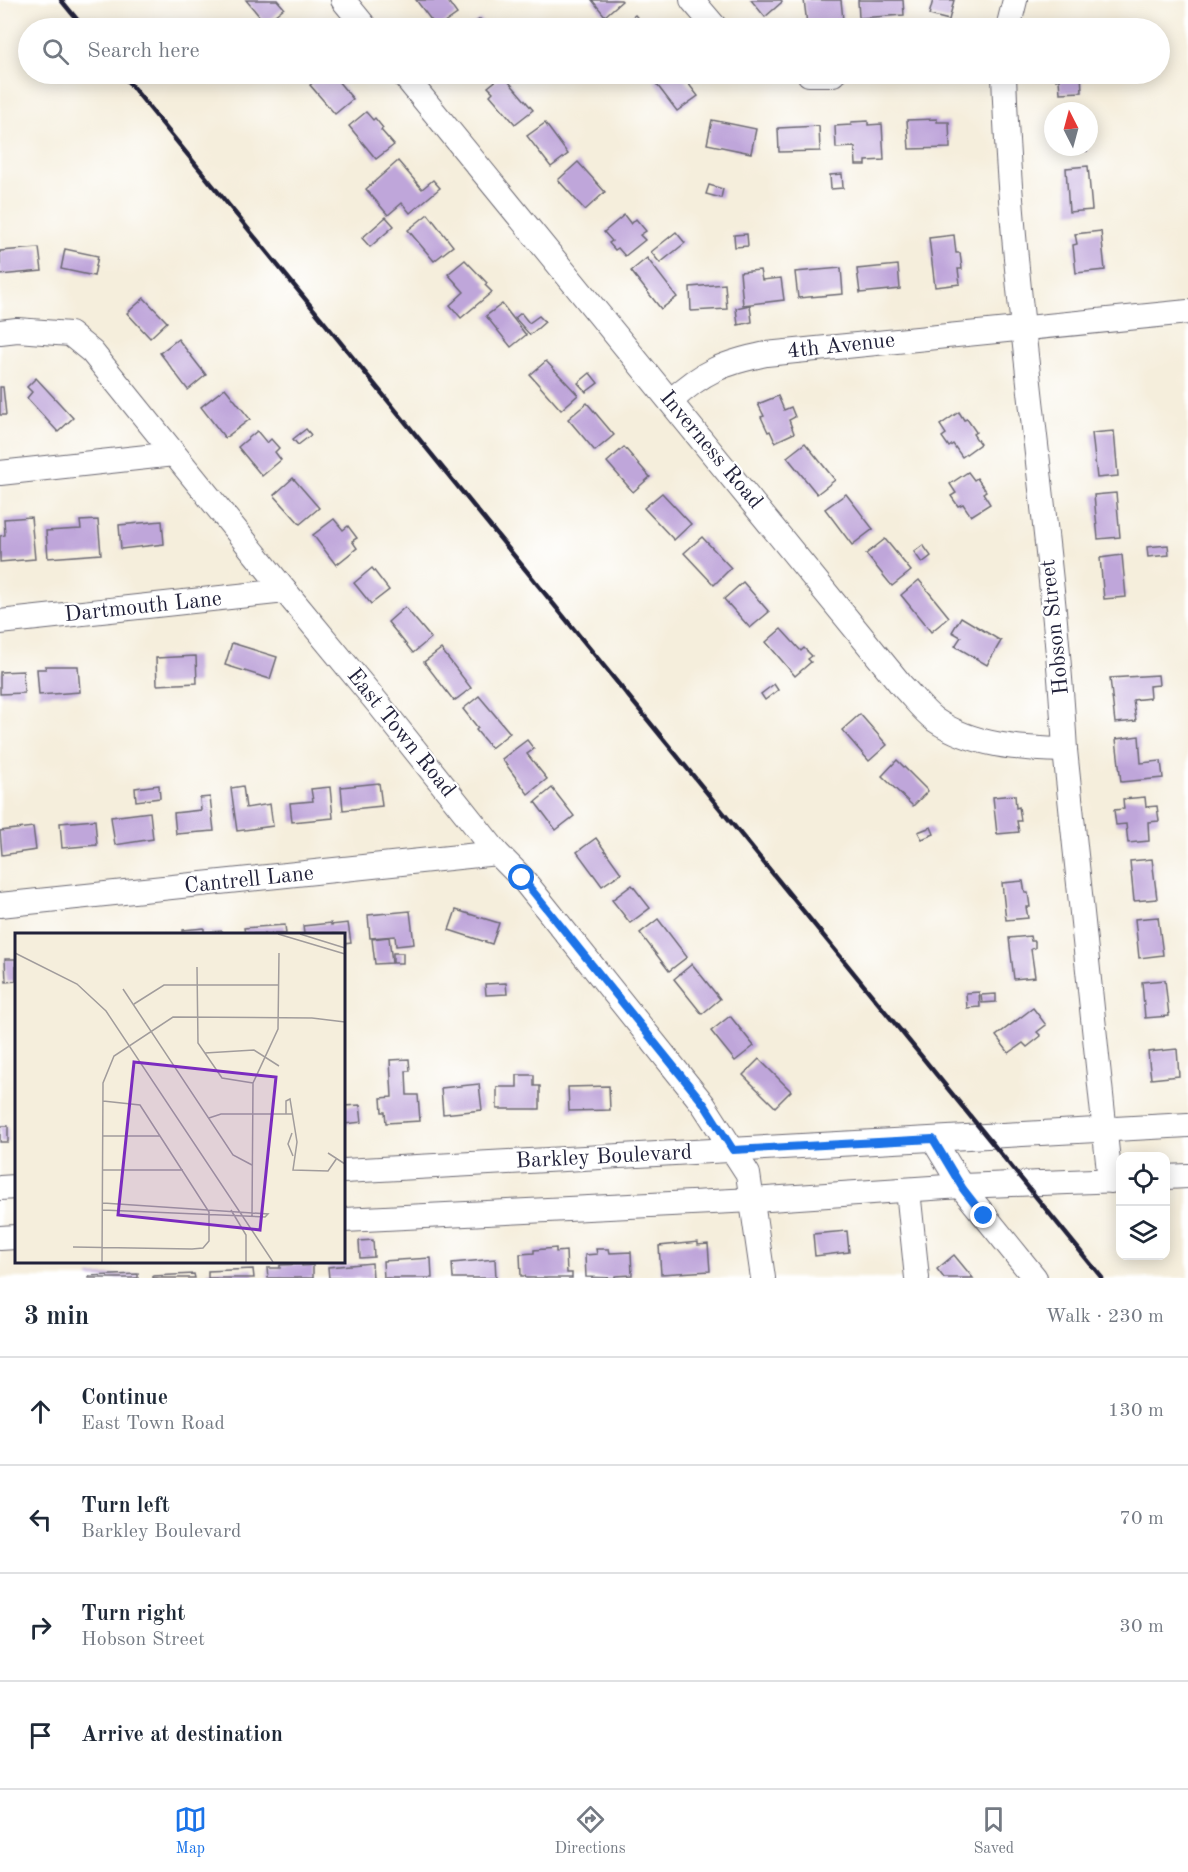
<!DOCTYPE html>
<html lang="en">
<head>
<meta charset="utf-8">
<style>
	body { margin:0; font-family:"Old Standard TT",serif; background:#f6f6f7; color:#1f2937 }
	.controls { position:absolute; right:18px; bottom:18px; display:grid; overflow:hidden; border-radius:12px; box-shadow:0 3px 15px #0003 }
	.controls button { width:54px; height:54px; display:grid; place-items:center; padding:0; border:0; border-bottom:2px solid #e0e1e3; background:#fff; color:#1f2937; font:30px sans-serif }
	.compass { position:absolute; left:1044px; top:102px; width:54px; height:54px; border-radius:50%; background:#fff; box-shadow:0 3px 15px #0003; rotate:354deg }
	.stop { position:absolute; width:18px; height:18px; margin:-14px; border:4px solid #1a73e8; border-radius:50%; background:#fff }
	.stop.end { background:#1a73e8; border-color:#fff; box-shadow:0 2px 6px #0008 }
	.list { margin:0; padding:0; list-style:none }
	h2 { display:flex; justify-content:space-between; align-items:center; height:78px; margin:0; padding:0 24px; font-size:26px }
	h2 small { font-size:20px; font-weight:400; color:#747a83 }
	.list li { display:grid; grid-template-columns:39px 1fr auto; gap:18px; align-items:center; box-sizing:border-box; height:108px; padding:0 24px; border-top:2px solid #e0e1e3 }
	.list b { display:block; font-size:22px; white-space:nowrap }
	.list p { margin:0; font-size:20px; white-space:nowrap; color:#747a83 }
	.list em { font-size:20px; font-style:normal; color:#747a83 }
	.icon { flex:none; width:33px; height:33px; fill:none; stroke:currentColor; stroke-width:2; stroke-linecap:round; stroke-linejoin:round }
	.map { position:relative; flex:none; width:1188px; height:1278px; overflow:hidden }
	.search { position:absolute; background:#fff; box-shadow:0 3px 15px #0003; left:18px; right:18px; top:18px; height:66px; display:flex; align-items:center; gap:15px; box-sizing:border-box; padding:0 21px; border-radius:33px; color:#747a83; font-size:22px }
	.sheet { height:510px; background:#fff }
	nav { display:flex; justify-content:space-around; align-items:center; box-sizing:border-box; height:84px; border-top:2px solid #e0e1e3; background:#fff; font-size:16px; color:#747a83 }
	nav a { display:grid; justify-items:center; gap:3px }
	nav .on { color:#1a73e8 }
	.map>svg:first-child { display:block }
</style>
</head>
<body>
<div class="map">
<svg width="1188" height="1278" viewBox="0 0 1188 1278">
	<rect width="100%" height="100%" fill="#fff"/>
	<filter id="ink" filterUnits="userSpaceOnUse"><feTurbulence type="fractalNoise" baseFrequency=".0167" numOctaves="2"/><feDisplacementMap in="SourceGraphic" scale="12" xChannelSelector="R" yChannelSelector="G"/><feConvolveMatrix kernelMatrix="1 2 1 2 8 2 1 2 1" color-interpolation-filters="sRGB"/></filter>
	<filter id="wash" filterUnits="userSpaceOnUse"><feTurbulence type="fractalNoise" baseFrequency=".008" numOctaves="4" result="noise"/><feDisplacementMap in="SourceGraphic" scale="24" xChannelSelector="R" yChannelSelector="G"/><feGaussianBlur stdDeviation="1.35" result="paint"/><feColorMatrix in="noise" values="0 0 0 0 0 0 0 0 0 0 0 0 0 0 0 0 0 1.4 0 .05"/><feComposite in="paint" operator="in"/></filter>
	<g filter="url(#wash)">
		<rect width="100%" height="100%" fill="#f5eedc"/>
		<g id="blocks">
			<g fill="#bfa6da">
				<polygon points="246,0 277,0 284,8 265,23"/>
				<polygon points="416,0 447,0 457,14 437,28"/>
				<polygon points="592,0 621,0 622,1 605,16"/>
				<polygon points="751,0 781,0 782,2 765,17"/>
				<polygon points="804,0 841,0 843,20 807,24"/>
				<polygon points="858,0 903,0 904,15 859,18"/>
				<polygon points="933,0 954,0 949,20 929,15"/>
				<polygon points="635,15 647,28 619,28"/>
				<polygon points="293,19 300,28 279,28"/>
				<polygon points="480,19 488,28 467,28"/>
				<polygon points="324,74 332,74 353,99 335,114 310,85"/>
				<polygon points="665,74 681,74 698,96 677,111 654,81"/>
				<polygon points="1056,74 1081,74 1082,92 1060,93 1059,79 1056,80"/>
				<polygon points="503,75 533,110 515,124 490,95 493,92 488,87"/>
				<polygon points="366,112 373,120 375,118 383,128 381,130 394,145 376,159 349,126"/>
				<polygon points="937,119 937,122 949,122 950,148 909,149 907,120"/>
				<polygon points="712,120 756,129 751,153 707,144"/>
				<polygon points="868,121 868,125 882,124 884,160 866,161 866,165 856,165 855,147 836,148 835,126 851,125 851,122"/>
				<polygon points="545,123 568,154 551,167 527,136"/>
				<polygon points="819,126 820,151 779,152 778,128"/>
				<polygon points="1063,147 1086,147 1087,151 1063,152"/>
				<polygon points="398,161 422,189 433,180 440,188 410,213 402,203 388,215 366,189"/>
				<polygon points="578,162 605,192 585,210 558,180"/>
				<polygon points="1088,166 1092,210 1069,212 1066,168"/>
				<polygon points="842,174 843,188 831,189 830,175"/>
				<polygon points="709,185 723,189 721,198 706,194"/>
				<polygon points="428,214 453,246 434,261 408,230"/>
				<polygon points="624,215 631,224 636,219 646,231 640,235 645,240 625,256 618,248 615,250 609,243 612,241 604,232"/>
				<polygon points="386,217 394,226 370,247 362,238"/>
				<polygon points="1101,231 1105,270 1076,273 1073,245 1077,244 1075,234"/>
				<polygon points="676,232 685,243 660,263 651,252"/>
				<polygon points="747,234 748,246 735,247 734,235"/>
				<polygon points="954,235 956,253 960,253 962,269 958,269 960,284 935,287 929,238"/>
				<polygon points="39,248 42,271 0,275 0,251"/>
				<polygon points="65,249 98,256 94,276 61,269"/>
				<polygon points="647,258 677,297 661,309 631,271"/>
				<polygon points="465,260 487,283 485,285 492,292 461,318 450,305 464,292 448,274"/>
				<polygon points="898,265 900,289 860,293 857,269"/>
				<polygon points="841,268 843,294 798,298 795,272"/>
				<polygon points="760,270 762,280 781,278 784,300 743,305 740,272"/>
				<polygon points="725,284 727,309 691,311 690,287"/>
				<polygon points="144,298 167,322 150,338 127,313"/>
				<polygon points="502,304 526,335 511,347 486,316"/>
				<polygon points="750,305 752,322 738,325 736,308"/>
				<polygon points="521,313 529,323 539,316 545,322 530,335 515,318"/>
				<polygon points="178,339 206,375 188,390 160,353"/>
				<polygon points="546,361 578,395 561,410 530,375"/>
				<polygon points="590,373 598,383 586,392 578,383"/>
				<polygon points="36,378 73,418 58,432 27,398 32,392 27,387"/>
				<polygon points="0,387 3,387 6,415 0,415"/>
				<polygon points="225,388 250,419 225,438 201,407"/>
				<polygon points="778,396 784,410 791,407 795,417 789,420 794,433 775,442 770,431 768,432 761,417 764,416 758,404"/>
				<polygon points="587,403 614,435 595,451 568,419"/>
				<polygon points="959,412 964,420 967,419 976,432 973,434 980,444 962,457 953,444 949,447 942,437 946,434 940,425"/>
				<polygon points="306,429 311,435 298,445 293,439"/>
				<polygon points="257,431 267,443 271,439 279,448 275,452 281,460 262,476 238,447"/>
				<polygon points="1114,431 1118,476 1097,478 1092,433"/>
				<polygon points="805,443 835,480 817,494 787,457"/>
				<polygon points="624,447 650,477 633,492 607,462"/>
				<polygon points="968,472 974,480 977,478 986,491 983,493 990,504 971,516 963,504 958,506 951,496 956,493 950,484"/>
				<polygon points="293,478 319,508 300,524 274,495"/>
				<polygon points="662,493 691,524 674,540 644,508"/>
				<polygon points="1116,493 1120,537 1098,539 1094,495"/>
				<polygon points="846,494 873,529 852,545 825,509"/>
				<polygon points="31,517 35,559 0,562 0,536 5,535 4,519"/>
				<polygon points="334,519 343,530 348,526 357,538 352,541 357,548 336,565 313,535"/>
				<polygon points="98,520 101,554 48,558 46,531 81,529 80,521"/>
				<polygon points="162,521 164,544 121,549 119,525"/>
				<polygon points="702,537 731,568 714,585 684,553"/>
				<polygon points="885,539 911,571 892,586 866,554"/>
				<polygon points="923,545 931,556 922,563 914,552"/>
				<polygon points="1168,545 1169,555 1148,557 1147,547"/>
				<polygon points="1122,555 1126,597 1104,599 1100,558"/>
				<polygon points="372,568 389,590 371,604 354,583"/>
				<polygon points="919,580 949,617 931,632 901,595"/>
				<polygon points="743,582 769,612 750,628 724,599"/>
				<polygon points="405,607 431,638 413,653 388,622"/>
				<polygon points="961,617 1001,641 987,665 955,646 961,637 952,632"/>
				<polygon points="781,629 801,651 804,648 812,656 808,659 811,662 795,676 766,642"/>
				<polygon points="232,643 277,657 270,679 225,665"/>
				<polygon points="441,649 471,688 454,701 424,662"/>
				<polygon points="196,656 197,683 157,685 156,658"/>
				<polygon points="45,666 78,666 80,692 39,695 37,669 46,669"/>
				<polygon points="23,671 24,693 0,694 0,672"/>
				<polygon points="1158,675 1159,685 1149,686 1150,698 1133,700 1136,721 1115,723 1110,678"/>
				<polygon points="774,684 778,690 765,700 761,694"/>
				<polygon points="479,696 510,733 491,748 476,730 478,728 463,709"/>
				<polygon points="860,714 887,745 869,761 842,730"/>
				<polygon points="1139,736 1141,763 1161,761 1163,778 1121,782 1116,739"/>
				<polygon points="527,740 534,749 527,754 547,779 528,794 502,759"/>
				<polygon points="897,760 928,791 913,806 882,776"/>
				<polygon points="379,783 382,806 343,810 341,787"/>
				<polygon points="159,785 160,798 136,801 135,788"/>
				<polygon points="243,786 246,808 270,804 273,826 237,831 231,788"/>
				<polygon points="330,787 333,818 292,822 290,803 313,801 311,789"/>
				<polygon points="552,788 574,816 556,830 535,802"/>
				<polygon points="1015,795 1016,808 1019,807 1021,821 1017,821 1019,832 997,834 993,797"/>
				<polygon points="210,797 214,831 176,834 174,813 201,810 200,798"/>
				<polygon points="1145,797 1146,807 1157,806 1159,821 1148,822 1149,841 1128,843 1126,824 1116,825 1114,810 1124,809 1123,799"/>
				<polygon points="150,812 153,839 115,845 111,817"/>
				<polygon points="95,820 97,845 62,848 60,823"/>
				<polygon points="33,827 36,850 2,855 0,831"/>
				<polygon points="931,827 934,834 922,839 918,832"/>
				<polygon points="596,838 621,873 602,886 577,852"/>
				<polygon points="1152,859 1157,899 1134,901 1130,861"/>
				<polygon points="1023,881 1025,893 1028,893 1030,907 1026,907 1028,918 1006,920 1002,883"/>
				<polygon points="632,885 650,908 630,923 612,900"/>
				<polygon points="456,910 499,923 492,944 449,930"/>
				<polygon points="410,911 414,944 396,946 395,936 370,938 368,915"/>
				<polygon points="1158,917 1163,955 1139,958 1135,919"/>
				<polygon points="658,919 687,957 669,971 640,933"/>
				<polygon points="331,923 331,925 348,923 351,943 344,944 344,934 304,934 303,926"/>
				<polygon points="285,925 286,934 245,934 244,928"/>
				<polygon points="204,928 204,932 222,931 222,934 183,934 183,930"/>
				<polygon points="1030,936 1031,941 1035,941 1035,948 1031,949 1035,977 1014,979 1009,938"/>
				<polygon points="389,937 392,963 375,964 372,939"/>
				<rect x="393" y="953" width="10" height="10"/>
				<polygon points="5,959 16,959 16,981 6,982"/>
				<polygon points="692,964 720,999 702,1014 674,979"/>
				<polygon points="1165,980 1169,1016 1145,1018 1142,982"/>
				<polygon points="506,983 507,994 486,995 485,984"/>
				<polygon points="979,992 980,1007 967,1008 966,993"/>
				<polygon points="996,994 996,1002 982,1003 981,995"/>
				<polygon points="1033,1008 1046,1025 1037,1032 1041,1036 1027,1047 1023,1043 1009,1053 996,1036"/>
				<polygon points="730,1016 754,1046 735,1061 711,1031"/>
				<polygon points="1177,1049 1179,1076 1151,1079 1148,1052"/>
				<polygon points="409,1059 410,1071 406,1071 407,1095 418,1095 420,1121 386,1123 385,1112 382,1112 381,1098 392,1097 390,1060"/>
				<polygon points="759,1059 791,1091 775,1107 743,1075"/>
				<polygon points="517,1075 534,1075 534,1086 540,1086 540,1109 497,1109 497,1087 517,1087"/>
				<polygon points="479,1084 482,1110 443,1114 441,1088"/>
				<polygon points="609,1086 610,1110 569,1111 568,1087"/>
				<polygon points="360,1105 362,1122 344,1124 344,1106"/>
				<rect x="0" y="1126" width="8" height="16"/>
				<polygon points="847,1231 849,1252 815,1256 813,1234"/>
				<polygon points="373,1240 374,1257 360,1258 359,1241"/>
				<polygon points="698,1242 698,1245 708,1244 710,1271 661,1274 659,1246"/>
				<polygon points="556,1248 556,1252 566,1251 567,1273 572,1273 572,1278 526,1278 525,1276 521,1276 520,1254 534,1253 534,1250"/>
				<polygon points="596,1249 609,1249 610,1253 631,1252 632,1275 615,1276 615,1278 586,1277 585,1255 597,1254"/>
				<polygon points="954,1255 973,1278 944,1278 937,1269"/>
				<polygon points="431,1258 432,1278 384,1278 383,1261"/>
				<polygon points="495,1259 496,1278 453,1278 452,1263"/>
				<polygon points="372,1263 373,1278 329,1278 328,1267"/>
				<polygon points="302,1264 302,1266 313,1265 313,1278 268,1278 267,1268 280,1268 280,1265"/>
				<polygon points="253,1269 254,1278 208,1278 208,1271"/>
				<polygon points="138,1274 138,1278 89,1278 89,1276"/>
				<polygon points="194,1274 195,1278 153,1278 153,1276"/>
			</g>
		</g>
	</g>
	<g filter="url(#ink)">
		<use href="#blocks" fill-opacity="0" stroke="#6c6973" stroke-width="1.5"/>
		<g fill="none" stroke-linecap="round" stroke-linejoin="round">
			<g stroke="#6c6973" stroke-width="26">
				<g id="minor">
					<polyline points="343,0 366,28"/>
					<polyline points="692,0 716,28"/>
					<polyline points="1008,28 1015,0"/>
					<path d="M403 74 902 686C913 697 923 711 935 720 973 746 1021 749 1065 750"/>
					<polyline points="809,74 833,74"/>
					<path d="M1004 74C1011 300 1052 524 1065 750L1110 1181"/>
					<polyline points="0,332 17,330 70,334 92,352 285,591 380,706 497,853 522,878 703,1104 748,1174 763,1278"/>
					<path d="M671 401C703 371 724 363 766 354L1188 312"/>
					<polyline points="0,473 174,454"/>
					<polyline points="0,622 285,591"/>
					<polyline points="0,905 497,853"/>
					<polyline points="933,1139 963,1189 1035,1278"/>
					<polyline points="344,1171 1188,1125"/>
					<polyline points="1166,1177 1188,1176"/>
					<polyline points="0,1188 16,1187"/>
					<polyline points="908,1190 917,1278"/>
					<polyline points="344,1220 753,1200 961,1186 1120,1180"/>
					<polyline points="0,1238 16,1237"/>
				</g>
			</g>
			<use href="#minor" stroke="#fff" stroke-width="24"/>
			<g stroke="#22223b" stroke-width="4.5">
				<polyline points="61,0 84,28"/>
				<polyline points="122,74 1102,1278"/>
			</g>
		</g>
	</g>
	<g fill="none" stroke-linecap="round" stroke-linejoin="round" filter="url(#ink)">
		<polyline stroke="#1a73e8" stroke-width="8" points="522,878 704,1104 733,1150 933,1139 963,1189 984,1216"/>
	</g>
	<g text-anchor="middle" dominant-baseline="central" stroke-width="4.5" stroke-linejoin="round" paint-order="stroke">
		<g font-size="22" fill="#22223b" stroke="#fff">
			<text transform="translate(841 346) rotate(-6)">4th Avenue</text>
			<text transform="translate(711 450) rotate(50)">Inverness Road</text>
			<text transform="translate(143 607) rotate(-6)">Dartmouth Lane</text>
			<text transform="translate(1055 627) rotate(-96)">Hobson Street</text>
			<text transform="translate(401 733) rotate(51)">East Town Road</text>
			<text transform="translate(249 880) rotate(-6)">Cantrell Lane</text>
			<text transform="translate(604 1157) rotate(-3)">Barkley Boulevard</text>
		</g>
	</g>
	<g transform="translate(15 933)">
		<rect width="330" height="330" fill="#f5eedc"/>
		<path fill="none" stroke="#a19c9c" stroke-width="1.5" d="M263 1 330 21M285 1 330 15M0 20 62 51 91 78 258 329M182 34 183 110 207 145 238 150M108 56 218 222 237 232M119 71 149 52H263M190 120 239 117 264 133M271 181V168L275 166 282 209 278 237 313 238 322 225M194 185 206 181H278M277 200 273 211 278 223M88 203H145M313 220 330 231M88 237H168M88 270 253 281 250 284 88 277M216 277 231 302V329M237 284 238 150 263 96 264 20M58 314 177 316 188 315 194 308V279L125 172 88 168M87 329 88 150 99 123 158 84 297 85 330 89"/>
		<path fill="#7b2cbf" fill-opacity="0.15" stroke="#7b2cbf" stroke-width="3" d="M119 129 261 144 245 297 103 282Z"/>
		<rect width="330" height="330" fill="none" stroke="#22223b" stroke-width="3"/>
	</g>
</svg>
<div class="controls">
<button><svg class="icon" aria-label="locate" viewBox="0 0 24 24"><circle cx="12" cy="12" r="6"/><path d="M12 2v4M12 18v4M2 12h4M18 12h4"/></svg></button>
<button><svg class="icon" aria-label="layers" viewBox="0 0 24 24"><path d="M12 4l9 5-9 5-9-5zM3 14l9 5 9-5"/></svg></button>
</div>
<svg class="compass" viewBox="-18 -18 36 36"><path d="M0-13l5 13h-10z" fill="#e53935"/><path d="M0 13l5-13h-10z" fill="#747a83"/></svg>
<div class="stop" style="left:522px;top:878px"></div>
<div class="stop end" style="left:984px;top:1216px"></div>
<div class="search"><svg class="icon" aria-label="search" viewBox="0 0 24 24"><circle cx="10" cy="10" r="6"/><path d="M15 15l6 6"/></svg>Search here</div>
</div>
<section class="sheet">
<h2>3 min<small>Walk · 230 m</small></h2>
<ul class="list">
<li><svg class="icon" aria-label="ahead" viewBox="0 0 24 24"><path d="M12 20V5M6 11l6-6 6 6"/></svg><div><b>Continue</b><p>East Town Road</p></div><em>130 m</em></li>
<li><svg class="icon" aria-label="left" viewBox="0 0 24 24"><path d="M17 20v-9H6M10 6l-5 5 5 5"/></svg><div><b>Turn left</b><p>Barkley Boulevard</p></div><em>70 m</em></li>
<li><svg class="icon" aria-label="right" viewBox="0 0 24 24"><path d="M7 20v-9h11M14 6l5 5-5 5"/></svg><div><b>Turn right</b><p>Hobson Street</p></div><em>30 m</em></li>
<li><svg class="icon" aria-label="arrive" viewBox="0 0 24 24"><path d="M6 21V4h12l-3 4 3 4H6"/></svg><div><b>Arrive at destination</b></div></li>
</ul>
</section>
<nav>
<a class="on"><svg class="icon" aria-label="map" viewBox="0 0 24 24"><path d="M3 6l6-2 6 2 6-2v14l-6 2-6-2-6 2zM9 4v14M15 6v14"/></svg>Map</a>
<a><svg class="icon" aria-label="directions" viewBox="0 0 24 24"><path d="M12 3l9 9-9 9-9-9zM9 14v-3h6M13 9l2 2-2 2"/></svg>Directions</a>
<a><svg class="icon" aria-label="saved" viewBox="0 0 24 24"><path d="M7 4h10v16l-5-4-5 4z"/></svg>Saved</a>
</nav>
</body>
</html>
